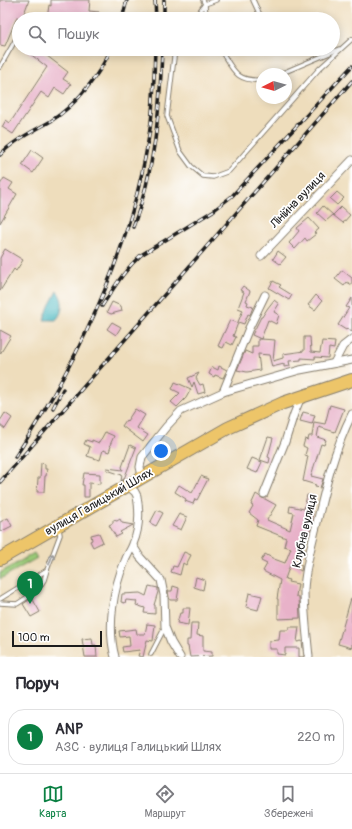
<!DOCTYPE html>
<html lang="uk">
<head>
<meta charset="utf-8">
<style>
	body { margin:0; font-family:Pangolin,sans-serif; background:#f2f2f3; color:#2b2b33 }
	.compass { position:absolute; left:256px; top:68px; width:36px; height:36px; border-radius:50%; background:#fff; box-shadow:0 2px 10px #0003; rotate:264deg }
	.scale { position:absolute; left:12px; bottom:10px; width:90px; box-sizing:border-box; padding-left:4px; border:2px solid #1c1c1c; border-top:0; font-size:11px; line-height:14px; white-space:nowrap; color:#1c1c1c; -webkit-text-stroke:3px #fff; paint-order:stroke }
	.you { position:absolute; left:161px; top:451px; width:14px; height:14px; margin:-10px; border:3px solid #fff; border-radius:50%; background:#1a73e8; box-shadow:0 0 0 6px #1a73e833 }
	.badge { display:grid; place-items:center; width:26px; height:26px; border-radius:50%; background:#0b8043; color:#fff; font-size:13px; font-weight:700 }
	.pin { position:absolute; translate:-50% -33px; filter:drop-shadow(0 1px 2px #0008) }
	.pin::after { content:''; position:absolute; top:21px; width:14px; height:12px; background:inherit; clip-path:polygon(0 0,100% 0,50% 100%) }
	.list { margin:0; padding:0; list-style:none }
	h2 { display:flex; justify-content:space-between; align-items:center; height:52px; margin:0; padding:0 16px; font-size:17px }
	h2 small { font-size:13px; font-weight:400; color:#7c7c81 }
	.list li { display:grid; grid-template-columns:26px 1fr auto; gap:12px; align-items:center; box-sizing:border-box; height:56px; margin:0 8px 8px; padding:0 8px; border:1px solid #e1e1e2; border-radius:16px }
	.list b { display:block; font-size:15px; white-space:nowrap }
	.list p { margin:0; font-size:13px; white-space:nowrap; color:#7c7c81 }
	.list em { font-size:13px; font-style:normal; color:#7c7c81 }
	.icon { flex:none; width:22px; height:22px; fill:none; stroke:currentColor; stroke-width:2; stroke-linecap:round; stroke-linejoin:round }
	.map { position:relative; flex:none; width:352px; height:657px; overflow:hidden }
	.search { position:absolute; background:#fff; box-shadow:0 2px 10px #0003; left:12px; right:12px; top:12px; height:44px; display:flex; align-items:center; gap:10px; box-sizing:border-box; padding:0 14px; border-radius:22px; color:#7c7c81; font-size:15px }
	.sheet { height:116px; background:#fff }
	nav { display:flex; justify-content:space-around; align-items:center; box-sizing:border-box; height:56px; border-top:1px solid #e1e1e2; background:#fff; font-size:11px; color:#7c7c81 }
	nav a { display:grid; justify-items:center; gap:2px }
	nav .on { color:#0b8043 }
	.map>svg:first-child { display:block }
</style>
</head>
<body>
<div class="map">
<svg width="352" height="657" viewBox="0 0 352 657">
	<rect width="100%" height="100%" fill="#fff"/>
	<filter id="ink" filterUnits="userSpaceOnUse"><feTurbulence type="fractalNoise" baseFrequency=".025" numOctaves="2"/><feDisplacementMap in="SourceGraphic" scale="8" xChannelSelector="R" yChannelSelector="G"/><feConvolveMatrix kernelMatrix="1 2 1 2 8 2 1 2 1" color-interpolation-filters="sRGB"/></filter>
	<filter id="wash" filterUnits="userSpaceOnUse"><feTurbulence type="fractalNoise" baseFrequency=".012" numOctaves="4" result="noise"/><feDisplacementMap in="SourceGraphic" scale="16" xChannelSelector="R" yChannelSelector="G"/><feGaussianBlur stdDeviation="0.9" result="paint"/><feColorMatrix in="noise" values="0 0 0 0 0 0 0 0 0 0 0 0 0 0 0 0 0 1.4 0 .05"/><feComposite in="paint" operator="in"/></filter>
	<g filter="url(#wash)">
		<rect width="100%" height="100%" fill="#eeddbc"/>
		<polygon fill="#99c876" stroke="#5a7249" points="34,553 37,558 0,579 0,573"/>
		<path fill="#41b2ba" stroke="#2e676b" d="M57 291C64 299 64 312 56 320H44L49 306Z"/>
		<g id="blocks">
			<g fill="#e8b2c9">
				<polygon points="0,0 29,0 22,19 17,17 5,46 0,45"/>
				<polygon points="51,0 90,0 89,11 99,12 98,19 47,19 49,5 51,6"/>
				<polygon points="24,49 38,49 68,72 63,79 71,84 64,94 55,88 49,98 41,92 13,134 2,127 6,120 10,123 47,67"/>
				<polygon points="32,150 43,158 33,173 22,165"/>
				<polygon points="4,178 13,183 9,189 17,194 0,223 0,185"/>
				<polygon points="337,192 344,198 337,205 330,199"/>
				<polygon points="323,206 333,215 326,221 317,213"/>
				<polygon points="341,207 350,215 343,223 333,215"/>
				<polygon points="309,218 319,229 314,233 316,234 307,241 305,238 295,249 289,243 299,231 297,228"/>
				<polygon points="5,249 23,260 16,271 14,269 0,291 0,258"/>
				<polygon points="278,251 286,257 280,264 273,259"/>
				<polygon points="342,270 352,278 352,285 347,282 344,286 335,279"/>
				<polygon points="273,281 281,285 279,287 292,295 289,300 269,288"/>
				<polygon points="243,286 250,291 246,301 248,302 247,305 253,307 250,315 248,314 244,324 238,322 243,310 238,308 244,292 240,290"/>
				<polygon points="316,295 322,301 315,310 308,305"/>
				<polygon points="352,298 352,332 347,329 346,330 338,325 349,308 346,307"/>
				<polygon points="274,300 279,304 274,312 279,315 276,324 268,320 261,339 275,340 273,361 283,358 283,354 304,351 304,337 310,337 311,352 320,353 322,341 335,342 334,349 329,348 328,358 315,357 315,359 301,358 301,360 289,361 290,366 284,367 284,364 272,367 269,355 258,354 260,370 247,372 237,370 245,351 252,354 252,346 258,346 258,339 261,339 252,335 261,317 262,317 267,309"/>
				<polygon points="112,302 121,306 122,311 111,314 107,312"/>
				<polygon points="230,320 238,323 233,336 236,337 232,345 226,342 223,348 218,346"/>
				<polygon points="112,322 121,327 116,335 107,329"/>
				<polygon points="0,330 11,336 0,354"/>
				<polygon points="219,366 227,370 223,378 215,375 214,377 209,374 212,367 218,370"/>
				<polygon points="199,373 196,378 200,385 203,384 205,392 198,394 194,382 192,387 188,378"/>
				<polygon points="175,382 191,389 186,398 177,407 171,402 180,393 172,389"/>
				<polygon points="330,405 344,409 335,432 319,427 317,437 326,440 324,445 321,444 311,476 323,479 320,488 315,487 316,485 303,481 308,456 305,455 307,448 303,446 305,439 308,440 309,436 312,436 314,422 325,424"/>
				<polygon points="135,409 145,415 137,428 148,435 143,442 122,426 126,420 127,421"/>
				<polygon points="303,412 315,415 312,424 300,421"/>
				<polygon points="5,413 12,418 5,429 0,425 0,421"/>
				<polygon points="105,432 114,436 110,445 111,446 109,452 103,450 100,460 87,456 90,447 84,444 86,440 92,442 92,440 99,443"/>
				<polygon points="268,437 273,438 268,457 270,458 269,463 260,460"/>
				<polygon points="130,445 136,448 124,479 121,481 122,475 107,470 107,468 123,470 122,467"/>
				<polygon points="252,458 262,462 257,473 247,469"/>
				<polygon points="41,463 45,464 45,469 47,469 46,476 45,476 44,492 37,492 38,478 40,478"/>
				<polygon points="84,473 100,474 100,484 89,483 89,497 84,497 84,485 82,485"/>
				<polygon points="201,476 208,479 197,500 195,499 193,504 185,501 186,499 175,492 179,485 192,493"/>
				<polygon points="256,494 262,498 265,499 276,505 267,520 290,530 294,513 289,512 290,506 304,509 307,495 313,496 310,511 313,511 310,532 304,531 300,548 305,549 304,554 297,552 293,562 302,566 301,571 290,565 285,579 289,580 288,582 298,584 296,596 299,597 300,618 278,619 278,599 277,599 280,580 263,571 267,564 261,561 265,554 274,559 285,563 291,548 284,546 286,538 256,526 258,520 249,513 253,506 251,505"/>
				<polygon points="157,510 163,513 156,526 150,523"/>
				<polygon points="179,514 187,517 181,530 172,526"/>
				<polygon points="8,518 12,526 0,532 0,522"/>
				<polygon points="120,519 122,523 133,525 120,532 122,534 116,537 109,525 113,523 113,520 117,521"/>
				<polygon points="99,533 103,542 93,547 90,541 92,540 91,535"/>
				<polygon points="184,552 191,555 186,565 183,563 180,575 171,572 173,566 177,567"/>
				<polygon points="196,577 205,580 203,590 194,587"/>
				<polygon points="149,586 158,588 158,592 154,605 155,605 155,614 144,613 145,608 136,605 137,601 126,600 125,603 121,602 122,594 140,593 146,596"/>
				<polygon points="173,586 179,588 177,600 170,600 169,597 168,591 172,591"/>
				<polygon points="249,593 262,596 258,610 246,607"/>
				<polygon points="32,598 40,612 31,617 23,604"/>
				<polygon points="351,598 352,598 352,648 338,644"/>
				<polygon points="183,608 190,608 188,625 177,623 180,613 183,613"/>
				<polygon points="191,623 198,623 197,635 203,636 203,651 212,652 212,656 190,657 188,646 187,646 187,640 190,640"/>
				<polygon points="147,624 155,625 153,641 147,640 143,657 138,656 140,650 123,652 122,647 130,646 129,636 120,637 119,631 136,629 137,634 145,634"/>
				<polygon points="289,627 299,627 297,642 302,641 304,657 299,657 299,648 285,648 285,655 277,654 277,649 269,649 269,641 279,640 280,630 288,630"/>
				<polygon points="92,638 93,645 96,645 97,657 85,657 82,639"/>
			</g>
		</g>
	</g>
	<g filter="url(#ink)">
		<use href="#blocks" fill-opacity="0" stroke="#857c6c" stroke-width="1"/>
		<g fill="none" stroke-linecap="round" stroke-linejoin="round">
			<g stroke="#857c6c" stroke-width="5.5">
				<g id="lane">
					<polyline points="203,0 205,4 216,0"/>
					<polyline points="253,0 259,13 264,19"/>
					<polyline points="194,19 205,4 206,19"/>
					<polyline points="175,49 167,116 180,151 191,166 203,176 213,177 229,171 319,69 352,39"/>
					<path d="M220 49C233 69 235 82 262 80"/>
					<polyline points="0,67 16,39"/>
					<polyline points="280,74 339,49"/>
					<polyline points="0,599 47,570 60,535 59,529"/>
					<polyline points="0,603 17,604 37,591 44,580 47,570"/>
					<polyline points="151,654 165,627"/>
				</g>
			</g>
			<g stroke="#857c6c" stroke-width="9">
				<g id="street">
					<polyline points="261,256 352,160"/>
					<polyline points="334,363 343,346 352,339"/>
					<polyline points="223,392 249,328 265,295"/>
					<polyline points="142,476 140,467 142,457 166,427 181,411 223,392 300,370 352,360"/>
					<polyline points="264,494 285,442 294,414 301,397"/>
					<polyline points="133,546 140,557 161,580 164,595 165,627 171,642 180,657"/>
					<path d="M115 657C107 627 113 589 125 561 127 555 131 550 133 544 140 528 140 513 137 496L135 492 127 485"/>
					<path d="M309 657C307 635 304 612 304 590 305 569 311 547 316 527 325 488 334 450 352 414"/>
				</g>
			</g>
			<g stroke="#857c6c" stroke-width="14">
				<polyline id="highway" points="0,559 228,428 283,403 352,380"/>
			</g>
			<use href="#lane" stroke="#fff" stroke-width="3.5"/>
			<use href="#street" stroke="#fff" stroke-width="7"/>
			<use href="#highway" stroke="#edc569" stroke-width="12"/>
			<g stroke="#1c1c1c" stroke-width="3.5">
				<g id="rail">
					<polyline points="155,0 156,19"/>
					<polyline points="122,19 127,0"/>
					<polyline points="164,19 164,0"/>
					<path d="M0 155C14 140 34 131 51 121 77 104 98 77 111 49"/>
					<path d="M133 227C155 171 160 109 162 49"/>
					<path d="M102 306C114 288 124 270 141 255L213 211 232 196 352 66"/>
					<polyline points="53,408 63,389"/>
					<path d="M15 457C24 444 32 430 41 416 95 326 137 226 151 122 154 98 154 73 155 49"/>
					<polyline points="0,482 352,81"/>
				</g>
			</g>
			<use href="#rail" stroke="#fff" stroke-width="2" stroke-dasharray="6" stroke-linecap="butt"/>
		</g>
		<defs><path id="oneway-shaft" d="M-6 0H5M1.5-3L5.5 0L1.5 3" fill="none" stroke-width="1.6" stroke-linecap="round" stroke-linejoin="round"/></defs>
		<use stroke="#999" href="#oneway-shaft" transform="translate(51 559) rotate(-70)"/>
	</g>
	<g text-anchor="middle" dominant-baseline="central" stroke-width="3.5" stroke-linejoin="round" paint-order="stroke">
		<g font-size="12" fill="#1c1c1c" stroke="#fff">
			<text transform="translate(298 200) rotate(-46)">Лінійна вулиця</text>
			<text transform="translate(99 502) rotate(-30)">вулиця Галицький Шлях</text>
			<text transform="translate(305 531) rotate(-77)">Клубна вулиця</text>
		</g>
	</g>
</svg>
<svg class="compass" viewBox="-18 -18 36 36"><path d="M0-13l5 13h-10z" fill="#e53935"/><path d="M0 13l5-13h-10z" fill="#7c7c81"/></svg>
<div class="scale">100 m</div>
<div class="you"></div>
<div class="pin badge" style="left:30px;top:604px">1</div>
<div class="search"><svg class="icon" aria-label="search" viewBox="0 0 24 24"><circle cx="10" cy="10" r="6"/><path d="M15 15l6 6"/></svg>Пошук</div>
</div>
<section class="sheet">
<h2>Поруч<small></small></h2>
<ul class="list">
<li><span class="badge">1</span><div><b>ANP</b><p>АЗС · вулиця Галицький Шлях</p></div><em>220 m</em></li>
</ul>
</section>
<nav>
<a class="on"><svg class="icon" aria-label="map" viewBox="0 0 24 24"><path d="M3 6l6-2 6 2 6-2v14l-6 2-6-2-6 2zM9 4v14M15 6v14"/></svg>Карта</a>
<a><svg class="icon" aria-label="directions" viewBox="0 0 24 24"><path d="M12 3l9 9-9 9-9-9zM9 14v-3h6M13 9l2 2-2 2"/></svg>Маршрут</a>
<a><svg class="icon" aria-label="saved" viewBox="0 0 24 24"><path d="M7 4h10v16l-5-4-5 4z"/></svg>Збережені</a>
</nav>
</body>
</html>
